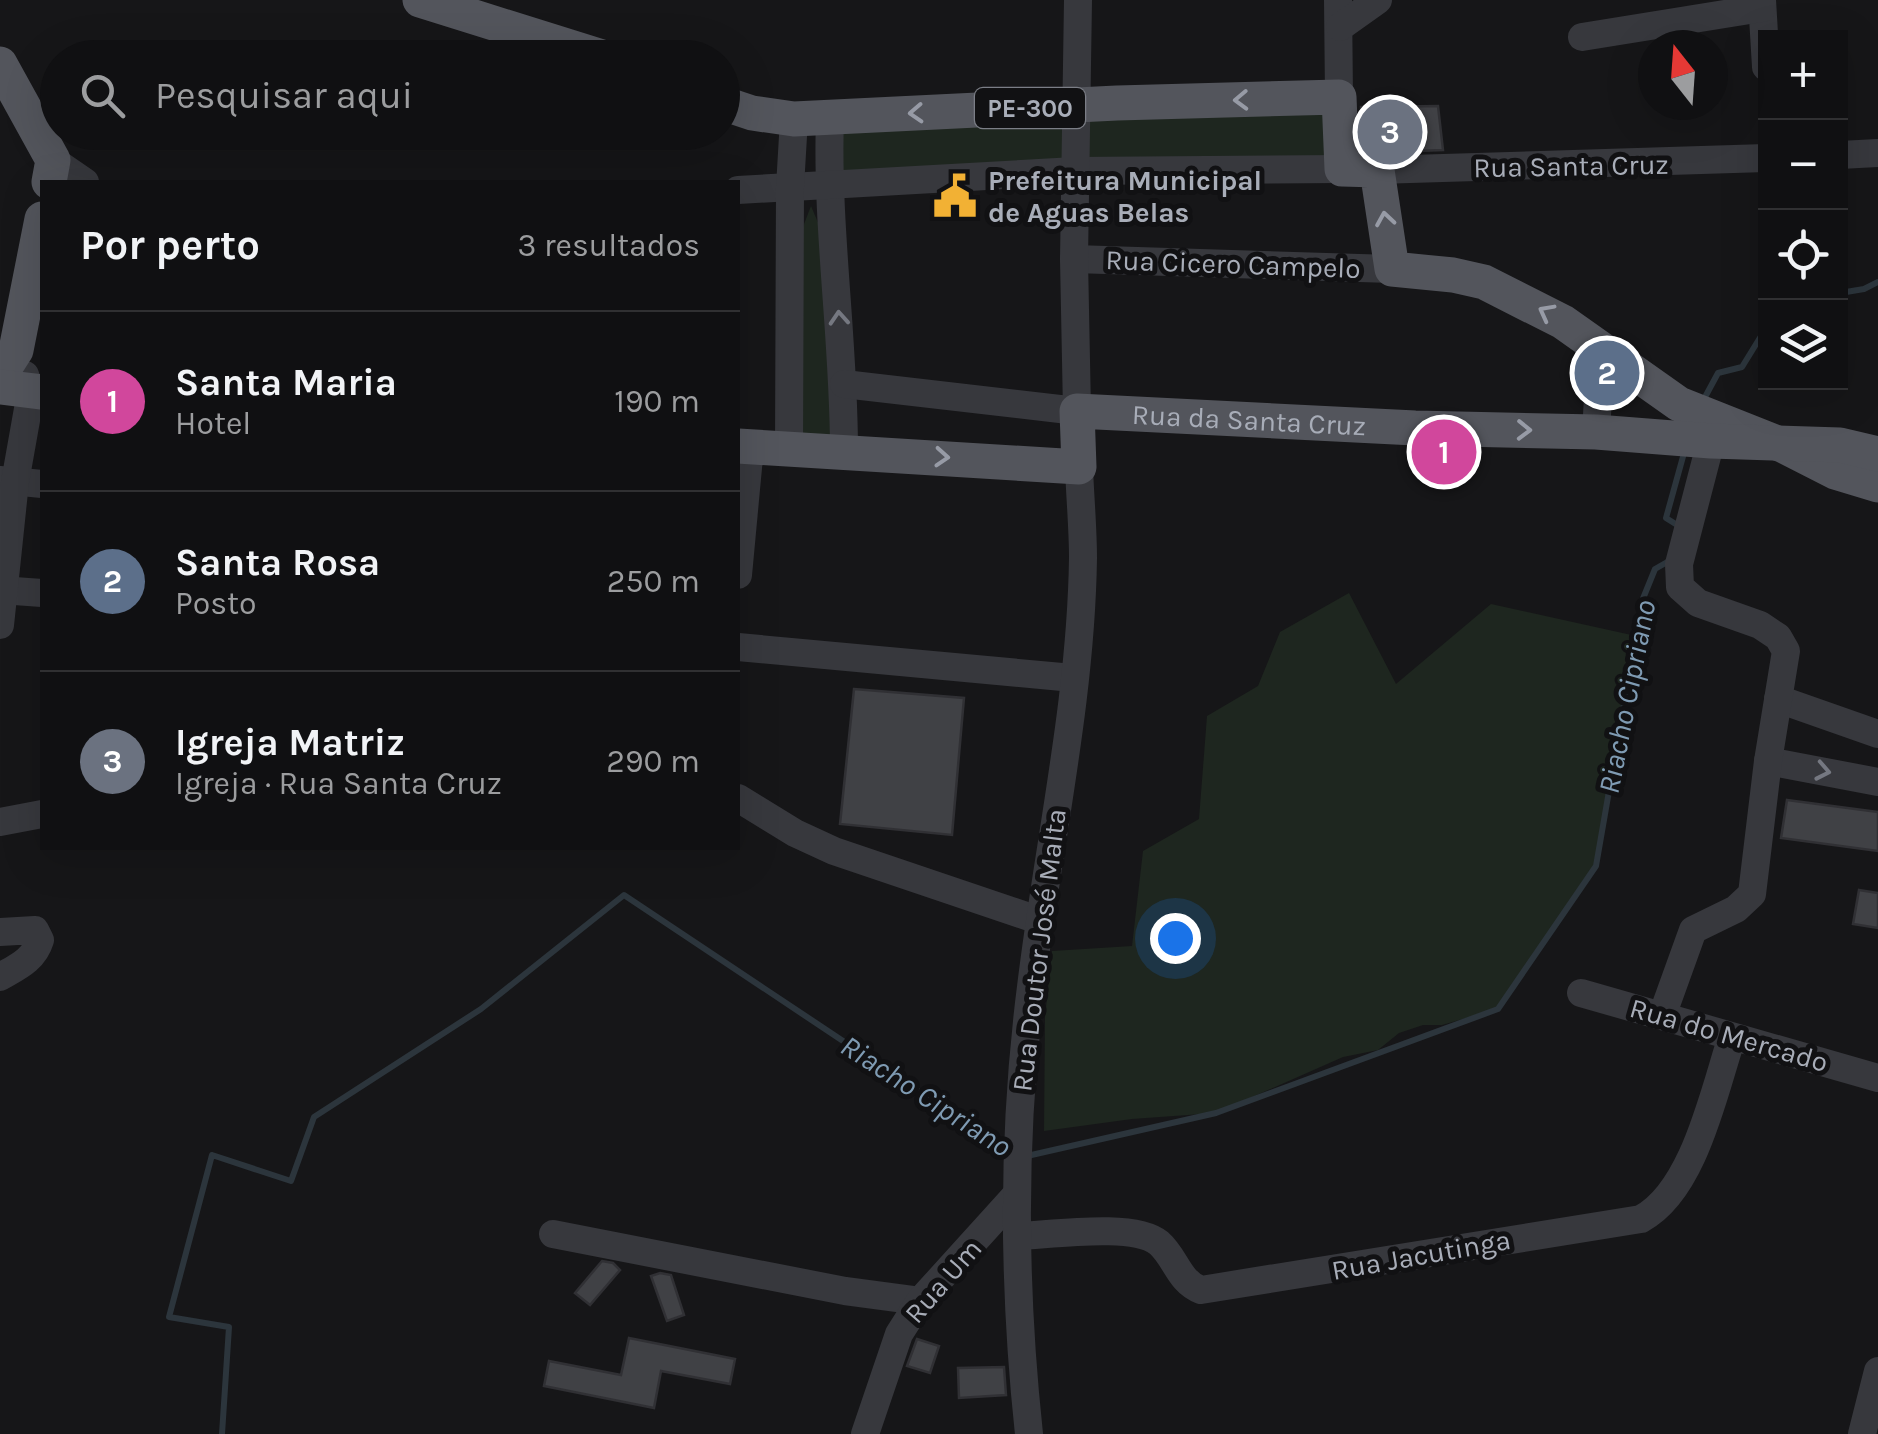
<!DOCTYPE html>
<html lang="pt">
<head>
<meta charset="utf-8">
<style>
	body { margin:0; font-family:Karla,sans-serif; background:#19191b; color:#f1f3f6 }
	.controls { position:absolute; right:30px; top:30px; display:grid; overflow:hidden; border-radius:0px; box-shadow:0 10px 40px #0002 }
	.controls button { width:90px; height:90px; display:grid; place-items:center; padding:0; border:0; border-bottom:2px solid #303032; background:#101012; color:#f1f3f6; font:50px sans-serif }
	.compass { position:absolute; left:1638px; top:30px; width:90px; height:90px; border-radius:50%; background:#101012; box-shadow:0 10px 40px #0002; rotate:343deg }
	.you { position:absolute; left:1175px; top:938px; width:35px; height:35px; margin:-25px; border:8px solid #fff; border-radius:50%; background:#1a73e8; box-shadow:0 0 0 15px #1a73e833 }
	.badge { display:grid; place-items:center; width:65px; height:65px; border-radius:50%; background:#d93025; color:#fff; font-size:32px; font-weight:700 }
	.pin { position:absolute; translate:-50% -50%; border:5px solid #fff; box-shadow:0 2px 10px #0006 }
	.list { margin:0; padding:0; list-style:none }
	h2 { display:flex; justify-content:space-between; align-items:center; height:130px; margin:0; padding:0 40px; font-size:42px }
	h2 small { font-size:32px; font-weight:400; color:#9c9d9f }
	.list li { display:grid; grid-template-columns:65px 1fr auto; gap:30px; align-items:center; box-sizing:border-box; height:180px; padding:0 40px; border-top:2px solid #303032 }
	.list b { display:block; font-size:38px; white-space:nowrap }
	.list p { margin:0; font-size:32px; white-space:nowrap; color:#9c9d9f }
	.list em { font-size:32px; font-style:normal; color:#9c9d9f }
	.icon { flex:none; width:55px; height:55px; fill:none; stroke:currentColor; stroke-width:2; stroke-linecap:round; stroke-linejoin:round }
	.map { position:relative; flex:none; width:1878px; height:1434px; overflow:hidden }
	.search { position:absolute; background:#101012; box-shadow:0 10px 40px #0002; left:40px; top:40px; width:700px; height:110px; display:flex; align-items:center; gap:25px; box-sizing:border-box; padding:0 35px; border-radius:55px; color:#9c9d9f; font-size:38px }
	.panel { position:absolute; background:#101012; box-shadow:0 10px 40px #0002; left:40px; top:180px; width:700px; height:670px; border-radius:0px }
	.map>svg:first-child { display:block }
</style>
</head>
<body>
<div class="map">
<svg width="1878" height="1434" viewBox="0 0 1878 1434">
	<rect width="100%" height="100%" fill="#161618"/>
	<g fill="#1e261f">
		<polygon points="1334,102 1337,164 1080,165 1082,110"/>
		<polygon points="1075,107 1070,166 832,180 834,122"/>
		<polygon points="811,206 828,246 839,444 795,441 796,245"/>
		<polygon points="1349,593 1396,684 1491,604 1636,636 1596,866 1498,1009 1442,1025 1423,1025 1399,1033 1378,1050 1343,1057 1216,1113 1132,1119 1044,1131 1045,1017 1052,951 1132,946 1143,851 1199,819 1207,716 1258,686 1280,632"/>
	</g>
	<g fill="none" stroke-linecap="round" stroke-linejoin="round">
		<g stroke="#2c353c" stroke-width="6">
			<polyline points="1840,293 1864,289 1878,282"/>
			<polyline points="1704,399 1718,373 1742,367 1766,328"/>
			<polyline points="1682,528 1666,518 1684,453"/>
			<polyline points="1027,1156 1216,1113 1498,1009 1596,866 1642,601 1655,569 1669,561"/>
			<polyline points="222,1434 229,1327 169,1317 212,1155 291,1181 314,1117 481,1009 624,895 1011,1153"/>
		</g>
	</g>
	<g fill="#404145" stroke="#303034" stroke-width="2.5">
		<polygon points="1438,106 1443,150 1388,152 1362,148 1361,107"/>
		<polygon points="854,689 964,698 952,835 840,824"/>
		<polygon points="1787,800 1878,812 1878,851 1781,838"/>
		<polygon points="1859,890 1878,893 1878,928 1853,924"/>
		<polygon points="602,1261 613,1263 620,1270 590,1305 575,1293"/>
		<polygon points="660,1273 671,1275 684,1315 667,1321 651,1276"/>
		<polygon points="629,1338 735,1359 730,1384 661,1371 654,1408 544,1386 549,1361 621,1375"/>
		<polygon points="917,1339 939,1346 930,1373 907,1366"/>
		<polygon points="1004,1367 1006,1395 959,1398 958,1368"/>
	</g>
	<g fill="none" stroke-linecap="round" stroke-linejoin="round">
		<g stroke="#37383d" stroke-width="28">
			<polyline points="1338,0 1339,97"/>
			<polyline points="1762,0 1766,67"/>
			<polyline points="1340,27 1378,0"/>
			<polyline points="1582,37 1762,8"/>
			<path d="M830 116C826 227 844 338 844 450"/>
			<polyline points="1840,155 1878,153"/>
			<polyline points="53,160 85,182"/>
			<polyline points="1377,170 1766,158"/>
			<polyline points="738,190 1075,171 1342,169"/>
			<polyline points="1074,259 1392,269"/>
			<polyline points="844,384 1077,411 1074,259 1078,0"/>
			<polyline points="1596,432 1601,346"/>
			<polyline points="789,449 790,187 794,119"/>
			<polyline points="0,480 42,484"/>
			<polyline points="738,575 750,446"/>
			<polyline points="0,590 42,593"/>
			<polyline points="0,625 15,482 31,392 25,375"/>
			<polyline points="738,647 1073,678"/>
			<polyline points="1778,699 1878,734"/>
			<polyline points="1768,761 1878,782"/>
			<polyline points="738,798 795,833 834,851 1041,921"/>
			<polyline points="0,822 42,814"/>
			<path d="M0 932 35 930 40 940C34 960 17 967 0 977"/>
			<polyline points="1581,993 1878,1078"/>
			<polyline points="1662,1016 1693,930 1736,909 1752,894 1768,761 1786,651 1778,637 1760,625 1698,603 1680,587 1679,564 1711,441"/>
			<polyline points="553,1234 845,1291 920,1301"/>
			<path d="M1017 1236C1050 1235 1134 1222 1159 1243 1176 1258 1179 1282 1201 1290L1641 1219C1694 1191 1714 1091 1732 1037"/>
			<polyline points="865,1434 899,1334 920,1301 1017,1194"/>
			<path d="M1029 1434C1013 1285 1012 1136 1031 987 1048 845 1081 702 1083 558 1083 528 1080 497 1079 467"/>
			<polyline points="1862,1434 1878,1371"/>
		</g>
		<g stroke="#53555c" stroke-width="35">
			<polyline points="420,0 605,58"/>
			<polyline points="0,64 53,160 49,182"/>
			<polyline points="722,103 752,113 794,119 1117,103 1339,97 1342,169 1377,170 1392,269 1453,275 1484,282 1563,322 1679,404 1782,445 1835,472 1878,485"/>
			<polyline points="0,375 16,350 42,219"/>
			<polyline points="0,387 42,392"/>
			<path id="s1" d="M738 446 1079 467 1077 411 1415 428 1596 432 1711 441 1840 445 1878 454"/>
		</g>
	</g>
	<defs><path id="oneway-chevron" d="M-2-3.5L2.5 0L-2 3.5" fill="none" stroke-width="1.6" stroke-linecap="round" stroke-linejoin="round" transform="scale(2.5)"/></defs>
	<g stroke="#979ba6">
		<use href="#oneway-chevron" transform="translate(1241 100) rotate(178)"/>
		<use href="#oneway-chevron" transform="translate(916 113) rotate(177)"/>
		<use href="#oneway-chevron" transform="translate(1385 219) rotate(-99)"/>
		<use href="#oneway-chevron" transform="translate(1546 312) rotate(-152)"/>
		<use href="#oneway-chevron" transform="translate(1524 430) rotate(1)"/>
		<use href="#oneway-chevron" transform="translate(942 457) rotate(4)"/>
	</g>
	<g stroke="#757881">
		<use href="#oneway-chevron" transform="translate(839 318) rotate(-94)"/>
		<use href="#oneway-chevron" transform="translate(1823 771) rotate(11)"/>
	</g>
	<defs>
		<g id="civic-bare" transform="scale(3.45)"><path d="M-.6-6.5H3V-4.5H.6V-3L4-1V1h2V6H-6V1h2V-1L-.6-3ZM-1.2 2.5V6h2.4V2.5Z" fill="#f2b134" stroke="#111113" stroke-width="2.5" paint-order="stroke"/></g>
	</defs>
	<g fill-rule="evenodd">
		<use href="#civic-bare" x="955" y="196"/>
	</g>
	<g text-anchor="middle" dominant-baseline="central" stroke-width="10" stroke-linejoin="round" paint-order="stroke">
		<rect fill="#111113" stroke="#7b7e86" stroke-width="2.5" x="975" y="88" width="110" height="40" rx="8"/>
		<g font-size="25" font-weight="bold" fill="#a8adb8">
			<text x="1030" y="108">PE-300</text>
		</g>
		<g font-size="28" fill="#a8adb8" stroke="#111113">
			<text transform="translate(1571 166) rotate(-1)">Rua Santa Cruz</text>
			<text transform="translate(1233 264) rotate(2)">Rua Cicero Campelo</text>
			<text stroke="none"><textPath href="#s1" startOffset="570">Rua da Santa Cruz</textPath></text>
			<text transform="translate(1039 950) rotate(-83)">Rua Doutor José Malta</text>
			<text transform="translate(1729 1035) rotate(16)">Rua do Mercado</text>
			<text transform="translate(1421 1255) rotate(-10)">Rua Jacutinga</text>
			<text transform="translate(943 1281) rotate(-49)">Rua Um</text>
		</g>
		<g font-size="28" font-weight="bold" fill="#a8adb8" stroke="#111113" text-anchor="start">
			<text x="988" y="180">Prefeitura Municipal<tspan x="988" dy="32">de Aguas Belas</tspan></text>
		</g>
		<g font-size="30" font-style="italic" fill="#7f9bb3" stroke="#111113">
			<text transform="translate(1627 697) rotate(-79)">Riacho Cipriano</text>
			<text transform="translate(926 1096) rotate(33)">Riacho Cipriano</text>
		</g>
	</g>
</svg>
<div class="controls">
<button>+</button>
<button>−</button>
<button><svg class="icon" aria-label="locate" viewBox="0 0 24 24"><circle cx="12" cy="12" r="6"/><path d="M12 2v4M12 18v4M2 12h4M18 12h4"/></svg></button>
<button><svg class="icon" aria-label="layers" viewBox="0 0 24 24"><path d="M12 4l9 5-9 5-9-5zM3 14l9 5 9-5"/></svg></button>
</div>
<svg class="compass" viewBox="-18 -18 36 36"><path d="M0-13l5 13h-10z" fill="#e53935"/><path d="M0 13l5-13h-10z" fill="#9c9d9f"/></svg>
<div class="you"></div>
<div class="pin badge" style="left:1444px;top:452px;background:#d1479c">1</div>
<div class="pin badge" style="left:1607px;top:373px;background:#5c6f8a">2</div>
<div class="pin badge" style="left:1390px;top:132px;background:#6b7280">3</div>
<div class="search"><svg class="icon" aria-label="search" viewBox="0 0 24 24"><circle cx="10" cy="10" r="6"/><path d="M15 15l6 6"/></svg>Pesquisar aqui</div>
<section class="panel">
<h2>Por perto<small>3 resultados</small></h2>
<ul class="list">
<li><span class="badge" style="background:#d1479c">1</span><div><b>Santa Maria</b><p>Hotel</p></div><em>190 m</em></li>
<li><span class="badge" style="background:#5c6f8a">2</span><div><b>Santa Rosa</b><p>Posto</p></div><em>250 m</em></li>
<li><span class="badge" style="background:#6b7280">3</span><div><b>Igreja Matriz</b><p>Igreja · Rua Santa Cruz</p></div><em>290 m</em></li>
</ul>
</section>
</div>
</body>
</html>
